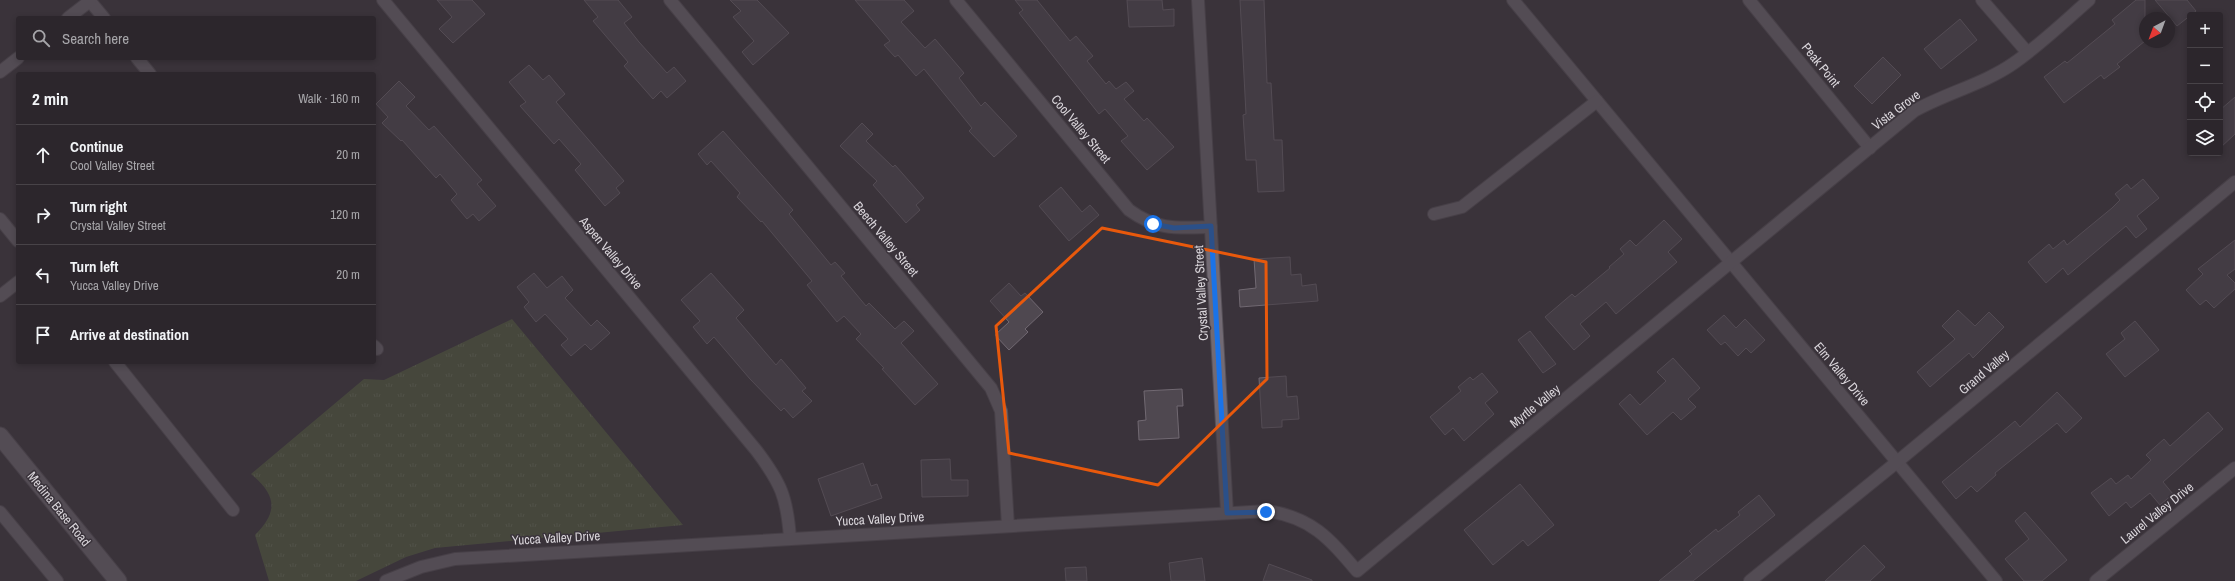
<!DOCTYPE html>
<html lang="en">
<head>
<meta charset="utf-8">
<style>
	body { margin:0; font-family:"Archivo Narrow",sans-serif; background:#383238; color:#f1f3f6 }
	.controls { position:absolute; right:12px; top:12px; display:grid; overflow:hidden; border-radius:4px; box-shadow:0 2px 6px #0003 }
	.controls button { width:36px; height:36px; display:grid; place-items:center; padding:0; border:0; border-bottom:1px solid #484348; background:#2c262c; color:#f1f3f6; font:20px sans-serif }
	.compass { position:absolute; left:2139px; top:12px; width:36px; height:36px; border-radius:50%; background:#2c262c; box-shadow:0 2px 6px #0003; rotate:221deg }
	.stop { position:absolute; width:12px; height:12px; margin:-9px; border:3px solid #1a73e8; border-radius:50%; background:#fff }
	.stop.end { background:#1a73e8; border-color:#fff; box-shadow:0 1px 4px #0008 }
	.list { margin:0; padding:0; list-style:none }
	h2 { display:flex; justify-content:space-between; align-items:center; height:52px; margin:0; padding:0 16px; font-size:17px }
	h2 small { font-size:13px; font-weight:400; color:#a6a5a9 }
	.list li { display:grid; grid-template-columns:26px 1fr auto; gap:12px; align-items:center; box-sizing:border-box; height:60px; padding:0 16px; border-top:1px solid #484348 }
	.list b { display:block; font-size:15px; white-space:nowrap }
	.list p { margin:0; font-size:13px; white-space:nowrap; color:#a6a5a9 }
	.list em { font-size:13px; font-style:normal; color:#a6a5a9 }
	.icon { flex:none; width:22px; height:22px; fill:none; stroke:currentColor; stroke-width:2; stroke-linecap:round; stroke-linejoin:round }
	.map { position:relative; flex:none; width:2235px; height:581px; overflow:hidden }
	.search { position:absolute; background:#2c262c; box-shadow:0 2px 6px #0003; left:16px; top:16px; width:360px; height:44px; display:flex; align-items:center; gap:10px; box-sizing:border-box; padding:0 14px; border-radius:4px; color:#a6a5a9; font-size:15px }
	.panel { position:absolute; background:#2c262c; box-shadow:0 2px 6px #0003; left:16px; top:72px; width:360px; height:292px; border-radius:4px }
	.map>svg:first-child { display:block }
</style>
</head>
<body>
<div class="map">
<svg width="2235" height="581" viewBox="0 0 2235 581">
	<defs>
		<pattern id="park-tufts" width="24" height="20" patternUnits="userSpaceOnUse"><rect width="24" height="20" fill="#55613f"/><path d="M3 7l-1-3M5 7V3M7 7l1-3M15 17l-1-3M17 17v-4M19 17l1-3" fill="none" stroke="#6d775a"/></pattern>
	</defs>
	<rect width="100%" height="100%" fill="#3a333b"/>
	<path fill="url(#park-tufts)" d="M512 319 683 525 435 548 406 557 356 581H269L255 535C279 511 276 495 251 474L364 379 384 380Z"/>
	<g fill="#4f4850" stroke="#716972">
		<polygon points="437,0 472,0 485,14 453,43 439,29 452,17"/>
		<polygon points="584,0 618,0 632,17 624,23 639,42 667,73 674,67 686,81 667,98 661,91 653,99 624,66 628,62 593,21 598,17"/>
		<polygon points="730,0 757,0 789,33 753,65 742,52 754,41 733,17 741,11"/>
		<polygon points="855,0 904,0 914,11 901,22 925,48 935,39 964,73 959,78 981,106 985,102 1017,136 994,157 969,131 972,128 924,69 916,76 898,55 895,57 884,45 890,41"/>
		<polygon points="1015,0 1037,0 1070,41 1076,36 1093,56 1087,61 1106,84 1109,81 1116,89 1126,82 1134,91 1124,99 1144,121 1147,118 1174,147 1147,170 1121,141 1128,136 1105,109 1099,114 1019,13 1023,10"/>
		<polygon points="1127,0 1162,0 1163,10 1174,9 1174,26 1129,27"/>
		<polygon points="1240,0 1264,0 1267,83 1271,83 1274,140 1282,140 1284,191 1258,192 1256,160 1246,160 1243,115 1246,114"/>
		<polygon points="2136,0 2145,0 2145,41 2117,64 2120,67 2104,79 2101,75 2064,103 2044,77 2065,61 2067,63 2115,24 2112,20"/>
		<polygon points="2155,0 2187,0 2196,11 2177,26"/>
		<polygon points="1960,19 1977,40 1941,69 1924,49"/>
		<polygon points="1883,57 1901,75 1872,104 1854,86"/>
		<polygon points="529,65 543,80 549,75 565,94 556,102 624,181 616,188 620,193 605,206 575,170 581,164 559,139 554,144 520,106 526,102 509,82"/>
		<polygon points="399,81 415,97 406,106 429,130 434,126 482,180 477,184 496,206 479,221 473,214 467,219 451,200 457,194 440,174 436,178 402,140 401,141 382,123 388,117 376,104"/>
		<polygon points="2235,97 2235,134 2220,148 2220,110"/>
		<polygon points="862,123 873,134 866,141 893,167 895,165 924,198 916,205 920,210 906,223 873,185 877,181 840,146"/>
		<polygon points="723,131 793,210 789,214 831,265 835,262 845,273 841,276 866,306 869,303 895,329 904,321 914,331 901,343 938,384 915,405 882,369 884,368 856,339 861,334 844,316 837,322 807,285 812,281 762,221 761,222 737,197 740,193 711,161 707,165 698,154"/>
		<polygon points="2143,179 2159,198 2137,216 2147,229 2136,238 2126,226 2068,275 2063,268 2046,283 2028,262 2049,244 2053,249 2064,240 2067,245 2112,208 2120,200 2115,194 2127,184 2131,189"/>
		<polygon points="1061,187 1082,212 1090,205 1099,215 1069,241 1039,206"/>
		<polygon points="1664,220 1682,239 1668,252 1677,262 1616,314 1606,302 1580,324 1590,336 1574,350 1545,317 1572,294 1575,297 1610,268 1609,267 1624,254 1620,249 1630,240 1636,246"/>
		<polygon points="2235,240 2235,269 2227,275 2235,283 2235,289 2214,308 2206,300 2200,305 2186,290 2203,274 2198,269"/>
		<polygon points="1290,257 1291,275 1301,274 1302,286 1316,284 1318,301 1240,307 1239,290 1256,288 1254,259"/>
		<polygon points="534,273 547,288 562,276 573,290 565,298 591,326 597,320 610,333 591,350 585,344 571,356 561,345 568,339 545,314 536,322 524,307 529,302 517,287"/>
		<polygon points="711,273 744,310 736,318 776,365 781,359 806,388 802,391 812,401 793,418 784,408 781,411 750,379 714,337 707,344 693,327 700,321 681,300"/>
		<polygon points="1009,283 1021,296 1025,293 1043,312 1025,329 1028,332 1009,350 995,335 1009,322 990,301"/>
		<polygon points="1958,310 1975,326 1989,312 2004,327 1973,358 1969,353 1930,387 1917,372 1955,339 1942,326"/>
		<polygon points="1724,315 1736,328 1745,319 1765,340 1751,353 1746,348 1738,356 1725,342 1721,345 1707,330"/>
		<polygon points="2135,321 2159,350 2125,377 2106,354 2125,339 2121,333"/>
		<polygon points="1530,331 1556,364 1543,373 1518,340"/>
		<polygon points="1673,358 1700,388 1688,399 1696,407 1681,420 1673,412 1647,435 1619,404 1630,394 1640,405 1666,381 1657,372"/>
		<polygon points="1482,373 1498,392 1485,403 1494,414 1464,441 1453,428 1445,435 1430,417 1461,391 1458,387 1470,377 1473,380"/>
		<polygon points="1286,376 1287,397 1297,396 1299,419 1282,420 1282,427 1262,428 1259,378"/>
		<polygon points="1182,389 1183,406 1177,406 1179,438 1139,440 1138,421 1146,420 1144,391"/>
		<polygon points="2057,392 2082,418 2066,433 2057,423 1995,473 1996,475 1977,492 1971,486 1956,499 1942,482 2015,421 2020,427"/>
		<polygon points="2208,412 2223,429 2163,482 2173,494 2160,505 2150,493 2131,508 2126,502 2109,516 2091,493 2111,478 2116,484 2128,475 2131,479 2151,460 2146,455 2164,439 2170,446"/>
		<polygon points="950,459 951,480 968,480 968,496 922,497 921,460"/>
		<polygon points="863,463 871,486 877,484 882,498 831,516 818,479"/>
		<polygon points="1520,484 1554,525 1528,546 1523,540 1493,565 1464,530"/>
		<polygon points="1759,495 1775,515 1693,581 1659,581 1692,554 1689,551 1716,529 1718,532 1740,515 1738,512"/>
		<polygon points="2025,512 2067,560 2042,581 2024,581 2005,559 2029,539 2015,521"/>
		<polygon points="1864,545 1885,567 1870,581 1825,581"/>
		<polygon points="1202,558 1205,581 1171,581 1169,563"/>
		<polygon points="1269,564 1312,580 1312,581 1263,581"/>
		<polygon points="1086,567 1087,581 1066,581 1065,568"/>
	</g>
	<g fill="none" stroke-linecap="round" stroke-linejoin="round">
		<g stroke="#554f56" stroke-width="14">
			<g id="street">
				<polyline points="89,0 104,18"/>
				<path d="M383 0 756 450C781 483 787 497 790 538"/>
				<polyline points="670,0 991,388 1001,411 1008,526"/>
				<path d="M956 0 1129 210C1158 231 1178 228 1211 227"/>
				<polyline points="1198,0 1227,513"/>
				<polyline points="1513,0 1996,581"/>
				<polyline points="1749,0 1870,148"/>
				<polyline points="1982,0 2027,52"/>
				<polyline points="68,18 90,1"/>
				<polyline points="137,58 150,74"/>
				<polyline points="0,72 18,58"/>
				<polyline points="1434,214 1462,207 1597,101"/>
				<polyline points="0,219 18,241"/>
				<polyline points="0,296 18,282"/>
				<polyline points="374,346 377,349"/>
				<polyline points="115,362 233,510"/>
				<polyline points="0,512 57,581"/>
				<path d="M386 581 421 567 455 559 1267 511C1311 517 1329 538 1357 571L1914 111C1946 93 1984 84 2014 63 2040 45 2065 21 2089 0"/>
				<polyline points="1750,581 1897,462 2235,182"/>
				<polyline points="2096,581 2235,468"/>
			</g>
		</g>
		<g stroke="#554f56" stroke-width="19">
			<polyline id="secondary" points="0,436 118,581"/>
		</g>
		<use href="#street" stroke="#726a73" stroke-width="12"/>
		<use href="#secondary" stroke="#726a73" stroke-width="17"/>
	</g>
	<g fill="none" stroke-linecap="round" stroke-linejoin="round">
		<polyline stroke="#1a73e8" stroke-width="5" points="1153,224 1174,228 1211,226 1227,513 1266,512"/>
	</g>
	<path d="M0 0H2235V581H0ZM1102 228 1266 262 1267 379 1158 485 1009 453 996 326Z" fill="#3a333b" fill-opacity=".55" fill-rule="evenodd"/>
	<path fill="none" stroke="#e8590c" stroke-width="3" stroke-linejoin="round" d="M1102 228 1266 262 1267 379 1158 485 1009 453 996 326Z"/>
	<g text-anchor="middle" dominant-baseline="central" stroke-width="3" stroke-linejoin="round" paint-order="stroke">
		<g font-size="13" fill="#dad6db" stroke="#3a333b">
			<text transform="translate(1821 65) rotate(51)">Peak Point</text>
			<text transform="translate(1896 110) rotate(-37)">Vista Grove</text>
			<text transform="translate(1081 129) rotate(50)">Cool Valley Street</text>
			<text transform="translate(886 239) rotate(50)">Beech Valley Street</text>
			<text transform="translate(611 253) rotate(50)">Aspen Valley Drive</text>
			<text transform="translate(1201 293) rotate(-93)">Crystal Valley Street</text>
			<text transform="translate(1984 372) rotate(-40)">Grand Valley</text>
			<text transform="translate(1842 374) rotate(50)">Elm Valley Drive</text>
			<text transform="translate(1535 406) rotate(-39)">Myrtle Valley</text>
			<text transform="translate(59 509) rotate(51)">Medina Base Road</text>
			<text transform="translate(2157 513) rotate(-39)">Laurel Valley Drive</text>
			<text transform="translate(880 519) rotate(-3)">Yucca Valley Drive</text>
			<text transform="translate(556 538) rotate(-3)">Yucca Valley Drive</text>
		</g>
	</g>
</svg>
<div class="controls">
<button>+</button>
<button>−</button>
<button><svg class="icon" aria-label="locate" viewBox="0 0 24 24"><circle cx="12" cy="12" r="6"/><path d="M12 2v4M12 18v4M2 12h4M18 12h4"/></svg></button>
<button><svg class="icon" aria-label="layers" viewBox="0 0 24 24"><path d="M12 4l9 5-9 5-9-5zM3 14l9 5 9-5"/></svg></button>
</div>
<svg class="compass" viewBox="-18 -18 36 36"><path d="M0-13l5 13h-10z" fill="#e53935"/><path d="M0 13l5-13h-10z" fill="#a6a5a9"/></svg>
<div class="stop" style="left:1153px;top:224px"></div>
<div class="stop end" style="left:1266px;top:512px"></div>
<div class="search"><svg class="icon" aria-label="search" viewBox="0 0 24 24"><circle cx="10" cy="10" r="6"/><path d="M15 15l6 6"/></svg>Search here</div>
<section class="panel">
<h2>2 min<small>Walk · 160 m</small></h2>
<ul class="list">
<li><svg class="icon" aria-label="ahead" viewBox="0 0 24 24"><path d="M12 20V5M6 11l6-6 6 6"/></svg><div><b>Continue</b><p>Cool Valley Street</p></div><em>20 m</em></li>
<li><svg class="icon" aria-label="right" viewBox="0 0 24 24"><path d="M7 20v-9h11M14 6l5 5-5 5"/></svg><div><b>Turn right</b><p>Crystal Valley Street</p></div><em>120 m</em></li>
<li><svg class="icon" aria-label="left" viewBox="0 0 24 24"><path d="M17 20v-9H6M10 6l-5 5 5 5"/></svg><div><b>Turn left</b><p>Yucca Valley Drive</p></div><em>20 m</em></li>
<li><svg class="icon" aria-label="arrive" viewBox="0 0 24 24"><path d="M6 21V4h12l-3 4 3 4H6"/></svg><div><b>Arrive at destination</b></div></li>
</ul>
</section>
</div>
</body>
</html>
